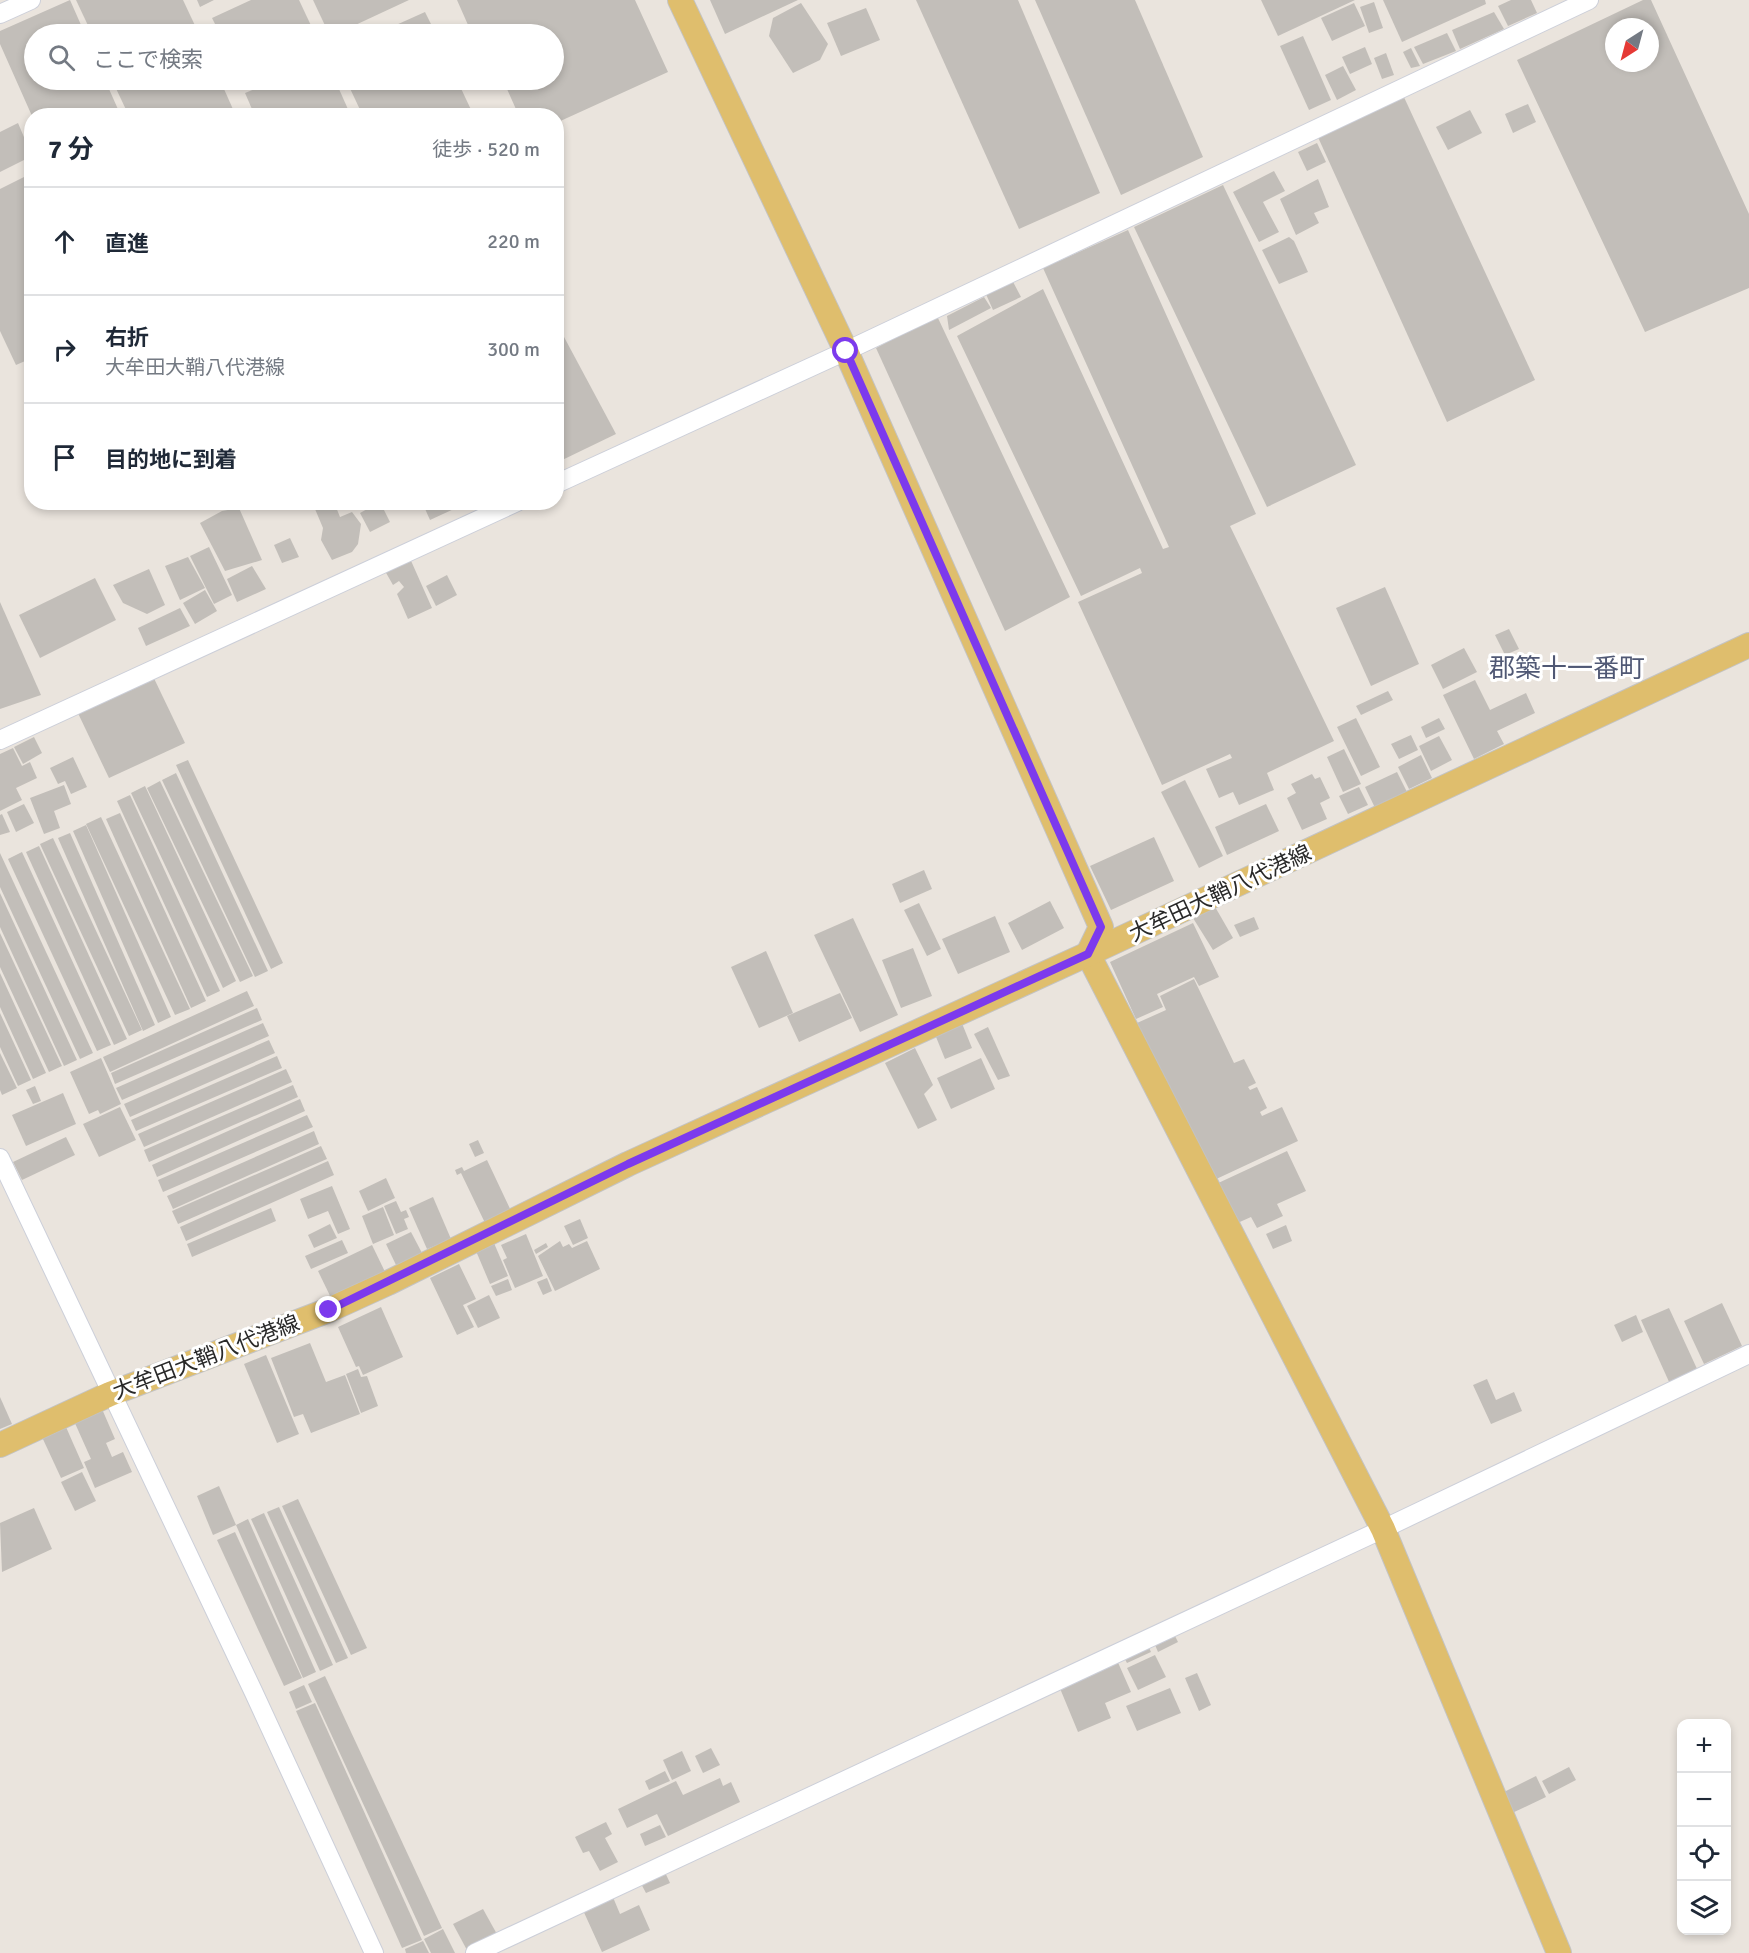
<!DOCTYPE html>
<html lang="ja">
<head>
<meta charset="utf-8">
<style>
	body { margin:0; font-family:Signika,"Noto Sans JP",sans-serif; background:#f2f2f3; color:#1f2937 }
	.controls { position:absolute; right:18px; bottom:18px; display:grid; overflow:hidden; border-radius:12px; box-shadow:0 3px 9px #0003 }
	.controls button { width:54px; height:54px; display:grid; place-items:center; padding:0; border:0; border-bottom:2px solid #e0e1e3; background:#fff; color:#1f2937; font:30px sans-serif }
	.compass { position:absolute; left:1605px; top:18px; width:54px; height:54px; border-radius:50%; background:#fff; box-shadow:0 3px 9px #0003; rotate:216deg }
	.stop { position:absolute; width:18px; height:18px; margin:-14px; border:4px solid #7c3aed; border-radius:50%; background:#fff }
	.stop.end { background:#7c3aed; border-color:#fff; box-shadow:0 2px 6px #0008 }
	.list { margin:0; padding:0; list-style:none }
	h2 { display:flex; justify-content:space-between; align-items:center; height:78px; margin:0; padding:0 24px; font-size:26px }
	h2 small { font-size:20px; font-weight:400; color:#747a83 }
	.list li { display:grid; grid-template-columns:39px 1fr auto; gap:18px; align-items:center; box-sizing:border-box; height:108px; padding:0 24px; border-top:2px solid #e0e1e3 }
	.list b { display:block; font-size:22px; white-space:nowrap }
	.list p { margin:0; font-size:20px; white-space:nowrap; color:#747a83 }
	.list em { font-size:20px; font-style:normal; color:#747a83 }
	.icon { flex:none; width:33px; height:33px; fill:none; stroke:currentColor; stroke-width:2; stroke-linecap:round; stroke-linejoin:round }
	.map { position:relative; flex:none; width:1749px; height:1953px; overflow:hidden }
	.search { position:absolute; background:#fff; box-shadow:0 3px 9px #0003; left:24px; top:24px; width:540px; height:66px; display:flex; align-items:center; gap:15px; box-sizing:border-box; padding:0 21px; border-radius:33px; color:#747a83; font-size:22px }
	.panel { position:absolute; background:#fff; box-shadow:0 3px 9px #0003; left:24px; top:108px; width:540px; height:402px; border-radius:24px }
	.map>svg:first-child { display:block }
</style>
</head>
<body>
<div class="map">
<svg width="1749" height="1953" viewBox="0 0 1749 1953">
	<rect width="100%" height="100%" fill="#eae4dd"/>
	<g fill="#c2beb9" fill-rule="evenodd">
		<polygon points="70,0 85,34 34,34 34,80 105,80 121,116 32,116 0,44 0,31"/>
		<polygon points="76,0 183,0 199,34 92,34"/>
		<polygon points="197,0 214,0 200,7"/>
		<polygon points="251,0 299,0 315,34 220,34 212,18"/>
		<polygon points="313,0 409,0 336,34 329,34"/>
		<polygon points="457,0 635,0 668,72 556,123 556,116 519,116 503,80 554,80 554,34 472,34"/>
		<polygon points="710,0 798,0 725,34"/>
		<polygon points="916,0 1018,0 1100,193 1019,229"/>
		<polygon points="1035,0 1135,0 1203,157 1121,195"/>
		<polygon points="1261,0 1355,0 1278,36"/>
		<polygon points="1383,0 1485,0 1486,4 1402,42"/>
		<polygon points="1511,0 1531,0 1537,13 1508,26 1498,6"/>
		<path d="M1643 0H1651L1749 214V288L1645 332 1517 60ZM1614 27H1650V63H1614Z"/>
		<polygon points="1374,2 1383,28 1369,33 1360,7"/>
		<polygon points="801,3 828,44 820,60 793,73 769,36 773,18"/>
		<polygon points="1354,3 1365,26 1332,41 1321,18"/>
		<polygon points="866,8 880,40 841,56 827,23"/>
		<polygon points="425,12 436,34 376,34"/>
		<polygon points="1494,12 1504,29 1460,49 1452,30"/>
		<polygon points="1447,33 1456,51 1423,64 1414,47"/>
		<polygon points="1303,36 1331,100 1309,110 1280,46"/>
		<polygon points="1365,47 1372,64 1350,74 1342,57"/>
		<polygon points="1411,48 1420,66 1411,68 1403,52"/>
		<polygon points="1386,53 1394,75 1382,79 1374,58"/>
		<polygon points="1343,66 1356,90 1337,100 1325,75"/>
		<polygon points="112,80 220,80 236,116 129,116"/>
		<polygon points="276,80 335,80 351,116 255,116 245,93"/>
		<polygon points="346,80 457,80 474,116 363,116"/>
		<polygon points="1403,95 1535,380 1447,422 1317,135"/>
		<polygon points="1528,104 1536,122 1513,133 1505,114"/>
		<polygon points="1470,110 1482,133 1448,150 1436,127"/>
		<polygon points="18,123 32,156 0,172 0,132"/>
		<polygon points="1317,143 1326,162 1307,171 1298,152"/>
		<polygon points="1274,171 1285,191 1263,202 1279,232 1259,242 1233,192"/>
		<polygon points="32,173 32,358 16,365 0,331 0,189"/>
		<polygon points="1318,179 1329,207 1314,213 1319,223 1296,235 1280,199"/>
		<polygon points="1223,185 1356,465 1267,507 1134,227"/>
		<polygon points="1128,230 1256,514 1230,526 1334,741 1267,773 1274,790 1239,805 1233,792 1219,798 1206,769 1232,758 1230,754 1162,785 1078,602 1142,573 1140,568 1081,596 957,336 1043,289 1163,549 1169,547 1043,268"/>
		<polygon points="1289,237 1294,241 1308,272 1279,284 1262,250"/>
		<polygon points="1012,280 1021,297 993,310 985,292"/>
		<polygon points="984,297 991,308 949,330 947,316"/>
		<polygon points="937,316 1070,597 1005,631 876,348"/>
		<polygon points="556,322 616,434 556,463"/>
		<polygon points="334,502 340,517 352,512 361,524 358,544 352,552 332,560 321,540 323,528 315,509"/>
		<polygon points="380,502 390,522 370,532 360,513"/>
		<polygon points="422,502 469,502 430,520"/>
		<polygon points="239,508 262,560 225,571 200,523 222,511"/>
		<polygon points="290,538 299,557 282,563 274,545"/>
		<polygon points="209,547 232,595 214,604 190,556"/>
		<polygon points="408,554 432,608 408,619 397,594 404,587 399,581 393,585 385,571"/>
		<polygon points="188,557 205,588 180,600 165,566"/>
		<polygon points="252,566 266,589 237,602 227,579"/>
		<polygon points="149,569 165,605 147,614 123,603 113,585"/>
		<polygon points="447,575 457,595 436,606 426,586"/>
		<polygon points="95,578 116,620 40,658 19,615"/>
		<polygon points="1385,587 1419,664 1371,686 1336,608"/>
		<polygon points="205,590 217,611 195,624 183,603"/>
		<polygon points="0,602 41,695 0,709"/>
		<polygon points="180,608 190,626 146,646 138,628"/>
		<polygon points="1509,629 1519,649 1505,655 1495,635"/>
		<polygon points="1464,648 1477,672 1443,689 1431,665"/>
		<polygon points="150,670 185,743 109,778 75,707"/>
		<polygon points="1475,680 1490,710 1526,693 1535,713 1497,731 1504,744 1474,759 1443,695"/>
		<polygon points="1388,691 1393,700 1361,715 1356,706"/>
		<polygon points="1356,718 1380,767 1361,776 1337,727"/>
		<polygon points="1439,718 1445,729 1426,738 1421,727"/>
		<polygon points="1411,735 1418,750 1399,759 1391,744"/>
		<polygon points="1439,736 1452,760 1431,771 1419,746"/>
		<polygon points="34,737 42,753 23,764 14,747"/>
		<polygon points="13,748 22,766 30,762 37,778 16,788 22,800 0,811 0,754"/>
		<polygon points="1344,749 1361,784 1343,792 1327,757"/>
		<polygon points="1421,755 1432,778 1409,789 1398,767"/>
		<polygon points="73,757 87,787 71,794 65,781 58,784 50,768"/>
		<polygon points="188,760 283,963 271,969 176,765"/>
		<polygon points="1397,772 1409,796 1377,812 1365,787"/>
		<polygon points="176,773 268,971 255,977 162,780"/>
		<polygon points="1312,774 1315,779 1320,777 1330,798 1320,803 1327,819 1302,830 1287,798 1296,793 1291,784"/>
		<polygon points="1185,780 1223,856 1199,868 1161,792"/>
		<polygon points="160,781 253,976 240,982 147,788"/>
		<polygon points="64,785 71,804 54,811 60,828 44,834 30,798"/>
		<polygon points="145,786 236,981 223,988 131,793"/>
		<polygon points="1359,787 1368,805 1348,814 1339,796"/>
		<polygon points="130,795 220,991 207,997 117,801"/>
		<polygon points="24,804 34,823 16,832 7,812"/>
		<polygon points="1266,804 1279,831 1227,855 1215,827"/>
		<polygon points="120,813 206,1001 191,1008 106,819"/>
		<polygon points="2,814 10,832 0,835 0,815"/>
		<polygon points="101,817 190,1009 175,1015 86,824"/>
		<polygon points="86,825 171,1017 158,1023 73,831"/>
		<polygon points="70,833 155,1025 143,1031 58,838"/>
		<polygon points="1154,837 1174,881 1111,910 1090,866"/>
		<polygon points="53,838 142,1030 129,1036 40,844"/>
		<polygon points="39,846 127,1039 114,1045 26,852"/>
		<polygon points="22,852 111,1045 97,1051 8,859"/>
		<polygon points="0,853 93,1053 80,1059 0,887"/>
		<polygon points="924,870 932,889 900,903 892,884"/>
		<polygon points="0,893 77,1060 64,1066 0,927"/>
		<polygon points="1050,901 1064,928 1022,950 1008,923"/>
		<polygon points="919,903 941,949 927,956 904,910"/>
		<polygon points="1214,905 1233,938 1213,950 1193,918"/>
		<polygon points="995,916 1010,952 958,974 942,939"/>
		<polygon points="1254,917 1259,929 1240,937 1234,925"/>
		<polygon points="853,918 898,1015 860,1032 814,935"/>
		<polygon points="1193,923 1219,977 1199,986 1194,977 1157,994 1163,1007 1136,1019 1110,962"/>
		<polygon points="0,933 62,1066 49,1072 0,967"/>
		<polygon points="913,948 932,996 901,1008 882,960"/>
		<polygon points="766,951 793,1013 759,1028 731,967"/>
		<polygon points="0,973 46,1073 33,1079 0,1007"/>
		<polygon points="1194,979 1234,1063 1244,1059 1256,1083 1248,1087 1250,1090 1257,1087 1267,1108 1260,1112 1262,1116 1282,1107 1298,1141 1212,1181 1137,1023 1166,1010 1160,996"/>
		<polygon points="247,991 254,1006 110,1072 103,1057"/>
		<polygon points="840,993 852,1018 799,1042 787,1016"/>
		<polygon points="257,1008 262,1020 115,1084 111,1073"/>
		<polygon points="0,1013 31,1080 18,1086 0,1047"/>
		<polygon points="961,1021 972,1048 945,1059 934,1032"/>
		<polygon points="263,1023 269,1036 122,1100 116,1088"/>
		<polygon points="988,1027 1010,1076 998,1080 974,1034"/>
		<polygon points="269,1040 275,1053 130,1117 124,1104"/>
		<polygon points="915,1048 933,1085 924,1094 937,1120 918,1129 885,1063"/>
		<polygon points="0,1053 17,1088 2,1095 0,1090"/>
		<polygon points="277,1056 282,1068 136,1131 131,1120"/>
		<polygon points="101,1058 121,1104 100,1114 98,1110 89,1114 70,1072"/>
		<polygon points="981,1058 995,1089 951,1109 937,1078"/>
		<polygon points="286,1069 292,1082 144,1147 138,1134"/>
		<polygon points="293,1085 298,1097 149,1162 144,1150"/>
		<polygon points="35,1086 41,1101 33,1104 26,1090"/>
		<polygon points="63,1093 76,1124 26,1146 12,1115"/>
		<polygon points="300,1099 305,1111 157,1177 152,1165"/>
		<polygon points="120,1107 136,1140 99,1157 83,1124"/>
		<polygon points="307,1115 313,1127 163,1192 158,1180"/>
		<polygon points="314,1131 319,1144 173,1209 167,1196"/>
		<polygon points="66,1137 75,1155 22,1180 13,1162"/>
		<polygon points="478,1140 484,1153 475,1157 469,1144"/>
		<polygon points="321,1146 327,1159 178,1224 172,1211"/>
		<polygon points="1287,1151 1306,1191 1277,1204 1283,1216 1257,1228 1251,1217 1233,1225 1214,1185"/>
		<polygon points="487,1160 512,1213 486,1225 461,1173 457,1175 455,1170 462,1167 464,1171"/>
		<polygon points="328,1161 334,1175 186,1241 180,1227"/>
		<polygon points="386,1178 395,1198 368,1211 359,1191"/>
		<polygon points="332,1186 350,1229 338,1234 328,1211 308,1219 300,1199"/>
		<polygon points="433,1197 451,1239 427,1249 409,1208"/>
		<polygon points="396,1201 401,1212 406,1210 409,1217 404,1219 408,1229 396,1234 384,1206"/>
		<polygon points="383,1207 394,1235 373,1244 362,1216"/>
		<polygon points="271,1208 276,1221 192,1257 187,1244"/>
		<polygon points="580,1219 588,1238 573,1245 564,1226"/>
		<polygon points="330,1224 337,1238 314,1248 308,1235"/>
		<polygon points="1286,1225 1292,1241 1273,1249 1266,1234"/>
		<polygon points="411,1232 422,1253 396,1265 386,1244"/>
		<polygon points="526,1234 543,1276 515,1288 503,1260 507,1258 501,1245"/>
		<polygon points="342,1240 348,1253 311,1269 305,1256"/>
		<polygon points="560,1241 563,1247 569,1244 572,1248 587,1241 600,1269 555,1291 538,1256"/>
		<polygon points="494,1243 508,1276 490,1284 476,1251"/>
		<polygon points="546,1243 548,1247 536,1254 534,1250"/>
		<polygon points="372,1245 388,1278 334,1304 318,1271"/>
		<polygon points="459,1264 476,1299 463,1305 474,1327 457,1335 430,1278"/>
		<polygon points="547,1278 552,1291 543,1295 537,1282"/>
		<polygon points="508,1279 512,1290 496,1296 491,1286"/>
		<polygon points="489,1295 500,1318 478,1328 467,1306"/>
		<polygon points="1722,1303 1742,1346 1704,1364 1684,1321"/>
		<polygon points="381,1307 403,1357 363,1375 359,1366 356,1367 338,1327"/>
		<polygon points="1669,1308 1698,1371 1670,1384 1641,1320"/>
		<polygon points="1636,1315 1643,1332 1622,1342 1614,1325"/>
		<polygon points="310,1343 326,1382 345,1375 360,1414 311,1433 303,1414 294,1417 271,1358"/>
		<polygon points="266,1355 299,1434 277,1443 244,1364"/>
		<polygon points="358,1369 361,1377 367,1376 378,1406 361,1413 346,1374"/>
		<polygon points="1487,1379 1496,1400 1514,1392 1522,1411 1491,1424 1473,1385"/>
		<polygon points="0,1397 12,1424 0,1429"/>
		<polygon points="102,1409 115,1439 106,1443 112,1457 123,1452 132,1472 95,1488 84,1462 91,1459 74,1421"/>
		<polygon points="66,1427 84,1468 61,1478 42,1437"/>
		<polygon points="82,1472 96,1501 75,1511 61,1482"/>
		<polygon points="219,1486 236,1525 213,1535 197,1496"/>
		<polygon points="298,1499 367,1648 351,1655 282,1506"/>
		<polygon points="279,1507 348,1658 336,1663 267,1512"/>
		<polygon points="34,1508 52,1549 2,1572 0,1523"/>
		<polygon points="264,1513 333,1665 320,1671 251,1519"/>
		<polygon points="248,1519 316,1672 303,1678 236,1525"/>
		<polygon points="235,1532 302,1678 284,1686 217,1540"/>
		<polygon points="1172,1630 1178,1642 1158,1652 1153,1640"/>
		<polygon points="1145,1639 1151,1652 1127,1663 1120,1650"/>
		<polygon points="1155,1655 1166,1677 1138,1690 1127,1668"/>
		<polygon points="1116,1658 1131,1692 1105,1703 1111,1718 1078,1732 1059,1686"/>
		<polygon points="1197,1673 1211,1705 1199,1711 1185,1678"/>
		<polygon points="325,1676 442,1928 424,1936 308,1684"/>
		<polygon points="304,1685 312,1702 296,1709 289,1692"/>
		<polygon points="1170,1688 1181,1713 1137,1731 1126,1706"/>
		<polygon points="315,1703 422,1940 402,1948 296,1711"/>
		<polygon points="711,1748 720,1765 703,1773 695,1756"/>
		<polygon points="682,1751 691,1771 672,1780 663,1760"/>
		<polygon points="1569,1767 1576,1780 1549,1794 1542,1781"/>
		<polygon points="665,1771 670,1781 649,1790 645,1781"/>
		<polygon points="1536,1776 1546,1797 1510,1814 1500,1794"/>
		<polygon points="720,1778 723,1786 731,1782 740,1802 668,1836 657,1814 627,1828 618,1809 676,1781 683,1795"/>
		<polygon points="606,1822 612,1834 605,1838 618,1862 600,1871 589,1851 583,1853 575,1837"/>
		<polygon points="660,1825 666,1837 645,1846 640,1834"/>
		<polygon points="663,1868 670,1883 646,1893 638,1878"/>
		<polygon points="607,1883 620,1914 639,1905 650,1930 602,1952 577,1897"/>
		<polygon points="483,1909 498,1936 468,1952 453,1924"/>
		<polygon points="443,1929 455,1953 431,1953 424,1939"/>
		<polygon points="423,1941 429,1953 406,1953 405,1949"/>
	</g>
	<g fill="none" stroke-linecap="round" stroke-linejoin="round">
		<g stroke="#cccfd9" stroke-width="20">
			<g id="minor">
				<polyline points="0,14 31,0"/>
				<polyline points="556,484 846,351 1589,0"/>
				<polyline points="0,740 517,502"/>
				<polyline points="0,1158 254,1693 374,1953"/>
				<polyline points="475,1953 1383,1529 1749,1354"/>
			</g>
		</g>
		<g stroke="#c3c3c3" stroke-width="26">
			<g id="major">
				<polyline points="680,0 846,351 1101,927 1088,954"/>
				<polyline points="1088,954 1383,1529 1559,1953"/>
				<polyline points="0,1445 110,1394 329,1310 388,1283 628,1164 1088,954 1749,645"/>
			</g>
		</g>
		<use href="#minor" stroke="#fff" stroke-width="18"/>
		<use href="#major" stroke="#dfbe6d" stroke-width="24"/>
	</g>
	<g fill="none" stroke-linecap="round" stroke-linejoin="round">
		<polyline stroke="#7c3aed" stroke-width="8" points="329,1310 628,1164 1088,954 1101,927 846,351"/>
	</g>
	<g text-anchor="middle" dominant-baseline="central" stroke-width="6" stroke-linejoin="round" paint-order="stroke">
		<g font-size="22" fill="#292929" stroke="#fff">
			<text transform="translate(1220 893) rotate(-25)">大牟田大鞘八代港線</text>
			<text transform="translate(206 1357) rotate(-21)">大牟田大鞘八代港線</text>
		</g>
		<g font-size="26" fill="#505874" stroke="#fff">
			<text x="1567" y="669">郡築十一番町</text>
		</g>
	</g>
</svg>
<div class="controls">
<button>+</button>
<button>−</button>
<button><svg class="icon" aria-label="locate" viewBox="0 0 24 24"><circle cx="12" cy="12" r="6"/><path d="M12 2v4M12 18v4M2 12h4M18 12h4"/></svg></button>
<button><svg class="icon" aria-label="layers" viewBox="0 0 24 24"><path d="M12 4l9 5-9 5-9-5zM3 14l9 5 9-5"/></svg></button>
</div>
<svg class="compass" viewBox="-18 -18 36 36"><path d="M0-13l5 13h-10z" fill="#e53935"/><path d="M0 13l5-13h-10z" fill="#747a83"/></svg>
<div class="stop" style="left:846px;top:351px"></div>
<div class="stop end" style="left:329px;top:1310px"></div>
<div class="search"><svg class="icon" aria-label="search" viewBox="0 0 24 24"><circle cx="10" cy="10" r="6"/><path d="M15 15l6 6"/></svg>ここで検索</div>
<section class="panel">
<h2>7 分<small>徒歩 · 520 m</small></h2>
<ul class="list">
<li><svg class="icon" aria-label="ahead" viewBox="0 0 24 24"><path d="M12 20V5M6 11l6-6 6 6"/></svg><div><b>直進</b></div><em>220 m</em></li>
<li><svg class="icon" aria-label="right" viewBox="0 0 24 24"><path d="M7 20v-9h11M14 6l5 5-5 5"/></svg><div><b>右折</b><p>大牟田大鞘八代港線</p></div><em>300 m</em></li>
<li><svg class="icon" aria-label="arrive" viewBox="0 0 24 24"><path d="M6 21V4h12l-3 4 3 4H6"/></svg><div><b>目的地に到着</b></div></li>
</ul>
</section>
</div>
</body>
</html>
